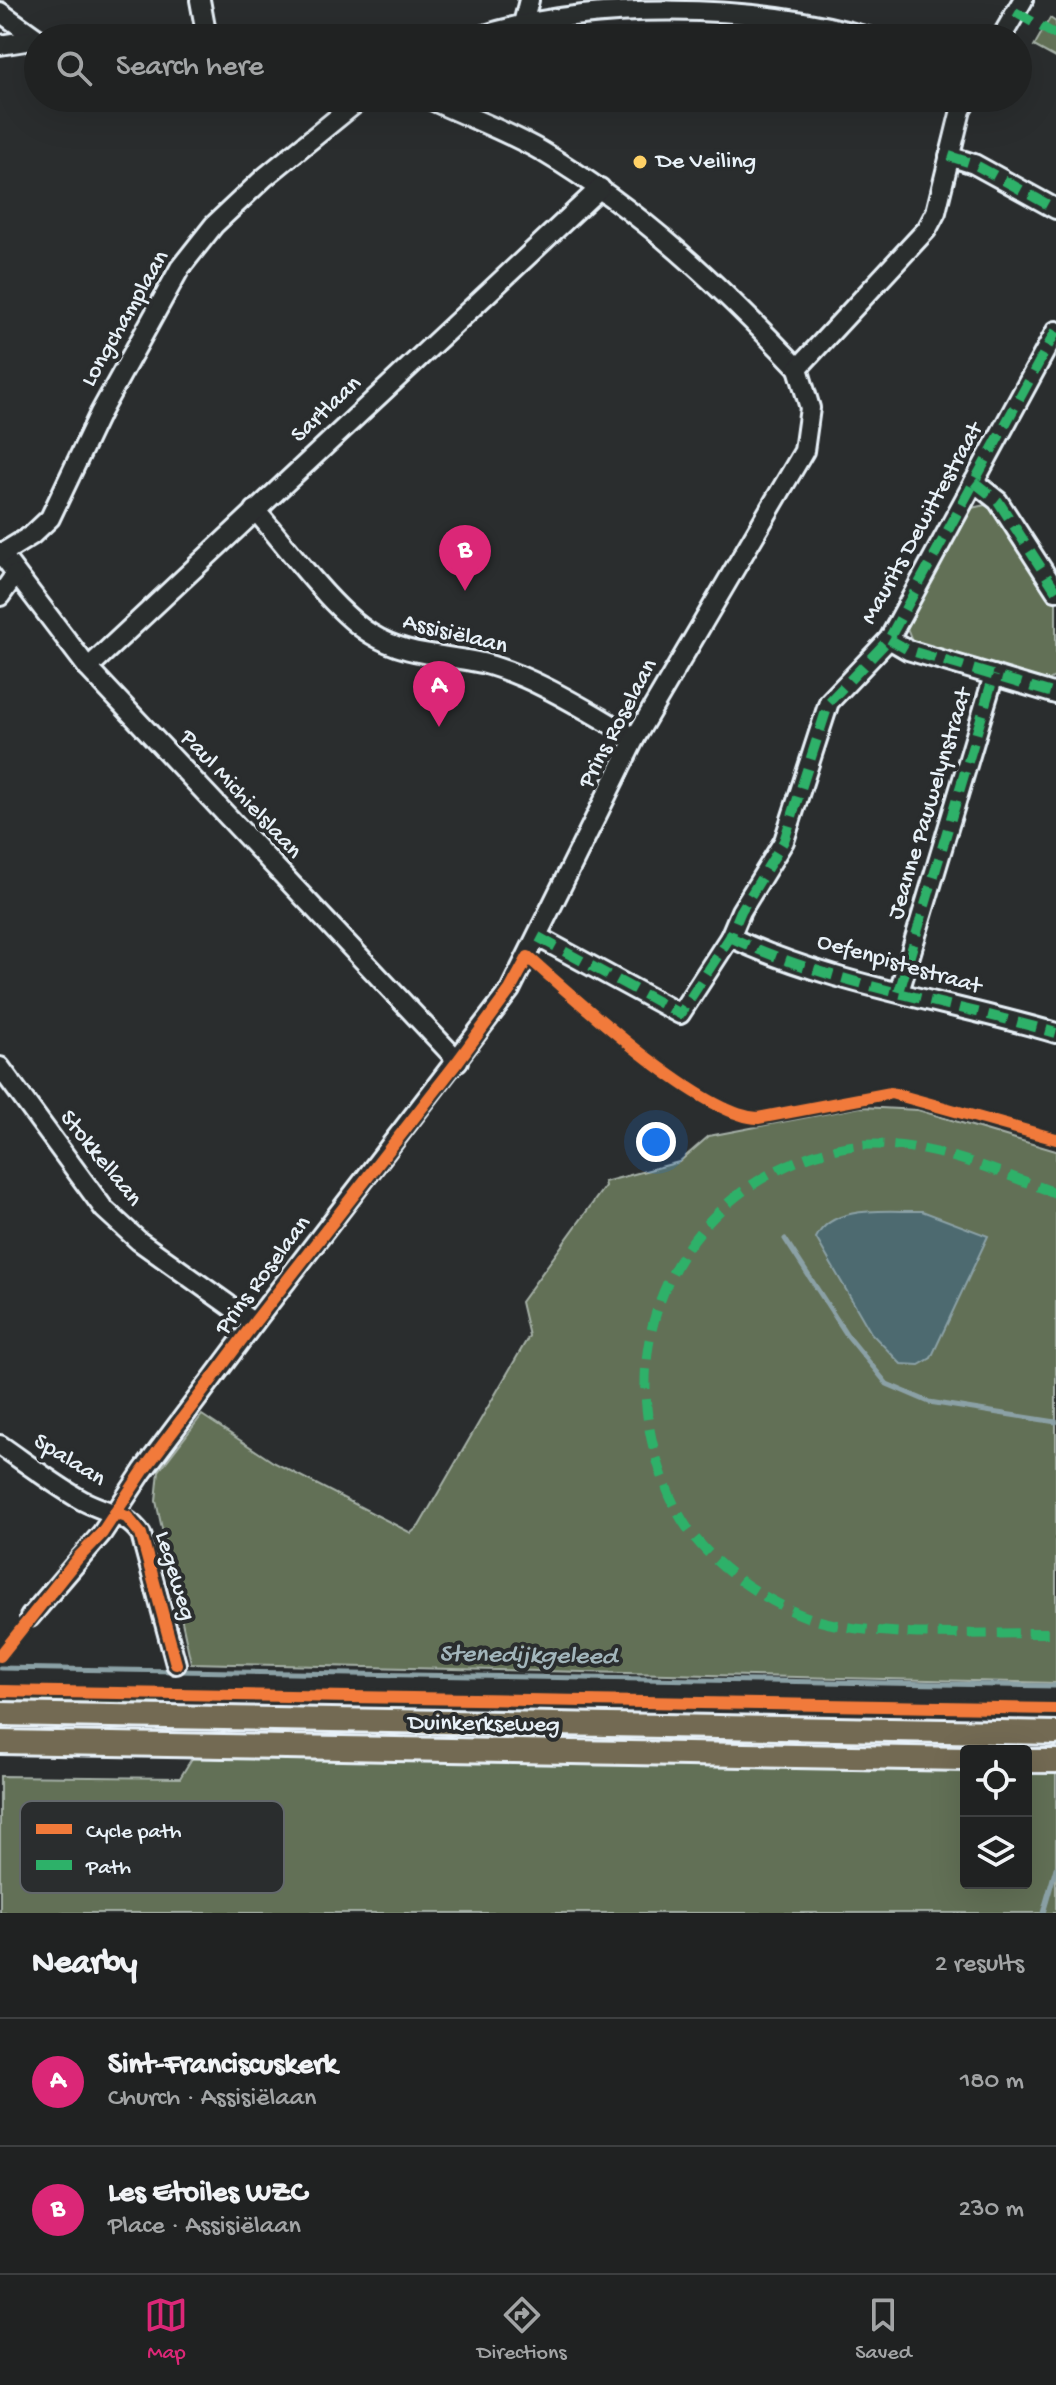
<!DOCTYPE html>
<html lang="en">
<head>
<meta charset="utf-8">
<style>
	body { margin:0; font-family:"Gochi Hand",sans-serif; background:#282a2a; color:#f1f3f6 }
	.controls { position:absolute; right:24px; bottom:24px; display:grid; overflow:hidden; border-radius:8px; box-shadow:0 8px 32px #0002 }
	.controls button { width:72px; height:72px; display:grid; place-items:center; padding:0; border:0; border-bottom:2px solid #3d3f40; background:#202222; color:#f1f3f6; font:40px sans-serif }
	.you { position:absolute; left:656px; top:1142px; width:28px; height:28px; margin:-20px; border:6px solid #fff; border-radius:50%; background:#1a73e8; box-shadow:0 0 0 12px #1a73e833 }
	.badge { display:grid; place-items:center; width:52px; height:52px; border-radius:50%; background:#db2777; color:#fff; font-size:26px; font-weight:700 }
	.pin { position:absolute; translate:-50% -66px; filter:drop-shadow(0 2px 4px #0008) }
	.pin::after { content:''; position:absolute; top:42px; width:28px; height:24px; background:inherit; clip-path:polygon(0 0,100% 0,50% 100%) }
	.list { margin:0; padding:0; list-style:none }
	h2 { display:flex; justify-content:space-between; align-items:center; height:104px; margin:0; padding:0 32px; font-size:34px }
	h2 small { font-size:26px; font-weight:400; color:#a2a4a5 }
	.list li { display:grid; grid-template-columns:52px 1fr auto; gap:24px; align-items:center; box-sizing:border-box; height:128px; padding:0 32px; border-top:2px solid #3d3f40 }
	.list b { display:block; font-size:30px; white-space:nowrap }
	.list p { margin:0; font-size:26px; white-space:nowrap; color:#a2a4a5 }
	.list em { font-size:26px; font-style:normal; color:#a2a4a5 }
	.icon { flex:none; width:44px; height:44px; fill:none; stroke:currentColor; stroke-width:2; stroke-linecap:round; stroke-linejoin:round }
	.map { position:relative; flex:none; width:1056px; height:1913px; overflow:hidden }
	.search { position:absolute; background:#202222; box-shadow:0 8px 32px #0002; left:24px; right:24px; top:24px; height:88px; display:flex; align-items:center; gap:20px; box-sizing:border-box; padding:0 28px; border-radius:44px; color:#a2a4a5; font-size:30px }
	.sheet { height:360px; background:#202222 }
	nav { display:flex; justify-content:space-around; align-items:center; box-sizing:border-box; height:112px; border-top:2px solid #3d3f40; background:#202222; font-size:22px; color:#a2a4a5 }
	nav a { display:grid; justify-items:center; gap:4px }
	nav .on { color:#db2777 }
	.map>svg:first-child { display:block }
</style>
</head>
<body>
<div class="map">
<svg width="1056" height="1913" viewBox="0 0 1056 1913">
	<rect width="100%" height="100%" fill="#2a2d2e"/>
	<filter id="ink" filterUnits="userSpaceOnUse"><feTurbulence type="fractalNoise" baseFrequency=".0125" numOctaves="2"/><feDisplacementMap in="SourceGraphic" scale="16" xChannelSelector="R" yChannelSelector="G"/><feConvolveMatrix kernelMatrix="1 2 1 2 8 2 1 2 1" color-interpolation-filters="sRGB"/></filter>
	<g filter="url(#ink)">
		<g fill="#626f56" stroke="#a5b0a7" stroke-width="2">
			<polygon points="1050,18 1056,22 1056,58 1034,46"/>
			<polygon points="985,505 994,508 1056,602 1056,676 1042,684 913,643 905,623 967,509"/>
			<polygon points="861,1107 918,1110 1056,1151 1056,1683 191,1663 156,1501 159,1471 202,1415 273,1462 411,1533 419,1526 529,1336 521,1302 605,1186 604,1182 679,1162 709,1136"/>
			<polygon points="0,1694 166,1697 157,1705 0,1703"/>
			<polygon points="200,1745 966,1759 966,1883 1026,1883 1026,1761 1056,1761 1056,1913 0,1913 0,1776 180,1778"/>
		</g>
		<path fill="#4d6b70" stroke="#8ba1a6" stroke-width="2" d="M922 1211 988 1236 931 1358 919 1365 901 1364 871 1333 816 1238C832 1203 890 1212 922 1211Z"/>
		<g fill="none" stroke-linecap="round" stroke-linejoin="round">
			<g stroke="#8ba1a6" stroke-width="5">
				<polyline points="785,1239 847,1335 887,1384 929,1402 1056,1422"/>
				<polyline points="0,1668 1056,1686"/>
				<polyline points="1043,1913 1056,1868"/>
			</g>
			<g stroke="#e8f1f8" stroke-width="24">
				<g id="minor">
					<polyline points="200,0 207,38"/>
					<polyline points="0,12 38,39"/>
					<polyline points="523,24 529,0"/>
					<path d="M475 38C587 0 758 3 871 38"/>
					<polyline points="1001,38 1023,0"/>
					<polyline points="0,45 38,39"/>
					<path d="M427 98C465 116 507 131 543 152 642 211 719 285 798 368"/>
					<polyline points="949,156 974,164 1056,209"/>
					<polyline points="974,482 998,501 1056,591"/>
					<path d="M255 510C287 546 332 610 371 634 406 656 443 654 482 663 536 677 587 711 635 738"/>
					<polyline points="0,552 88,668 458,1061"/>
					<polyline points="1,554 32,535 50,518 100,413 180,268 214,225 265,177 362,98"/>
					<polyline points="0,596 15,575"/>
					<polyline points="889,639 908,650 1056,694"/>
					<polyline points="88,668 600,188"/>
					<polyline points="538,937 680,1014 730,937 741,911 784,841 829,702 889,639 1056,331"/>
					<path d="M730 937C828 984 951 1002 1056 1033"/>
					<polyline points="899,992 994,675"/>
					<polyline points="0,1067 104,1209 139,1241 254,1323"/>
					<path d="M0 1445C26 1463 51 1482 78 1498 101 1512 126 1512 141 1534L176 1664"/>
					<polyline points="30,1617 102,1533 143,1471 254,1323 510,990 635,738 804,451 810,408 798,368 927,229 936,212 961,110 968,98"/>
				</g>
			</g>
			<g stroke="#e8f1f8" stroke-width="28">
				<g id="major">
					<polyline points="0,1714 1056,1733"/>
					<polyline points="0,1742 966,1759"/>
					<polyline points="1026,1761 1056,1761"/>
				</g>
			</g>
			<use href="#minor" stroke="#2a2d2e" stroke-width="18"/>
			<use href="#major" stroke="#736b52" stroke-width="22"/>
			<g stroke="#2db169" stroke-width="10" stroke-dasharray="20 10" stroke-linecap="butt">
				<polyline points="1015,12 1056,35"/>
				<polyline points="949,156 974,164 1056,209"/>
				<polyline points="974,482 998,501 1056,591"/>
				<polyline points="889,639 908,650 1056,694"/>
				<polyline points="538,937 680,1014 730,937 741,911 784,841 829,702 889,639 1056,331"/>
				<path d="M730 937C828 984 951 1002 1056 1033"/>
				<polyline points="899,992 994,675"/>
				<path d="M1056 1193C992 1170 920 1137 851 1146 814 1151 776 1168 746 1189 658 1252 625 1361 658 1463 665 1486 674 1509 688 1529 715 1566 755 1594 797 1613 864 1642 982 1632 1056 1633"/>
			</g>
			<g stroke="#2a2d2e" stroke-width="17">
				<g id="cycleway">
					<polyline points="115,1513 127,1517 141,1534 176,1664"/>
					<path d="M0 1656 78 1558 102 1533 143 1471 254 1323 458 1061 510 990 528 957C573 996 702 1117 758 1118L891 1093 1056 1139"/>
					<polyline points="0,1691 1056,1709"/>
				</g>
			</g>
			<use href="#cycleway" stroke="#f17a3a" stroke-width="12"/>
		</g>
	</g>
	<circle fill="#ffd166" stroke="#2a2d2e" stroke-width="3" cx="640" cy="162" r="8"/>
	<g text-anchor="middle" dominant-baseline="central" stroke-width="8" stroke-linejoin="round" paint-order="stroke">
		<g font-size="24" fill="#e8f1f8" stroke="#2a2d2e" text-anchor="start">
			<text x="656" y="162">De Veiling</text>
		</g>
		<g font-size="24" fill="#e8f1f8" stroke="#2a2d2e">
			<text transform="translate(126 319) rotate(-60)">Longchamplaan</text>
			<text transform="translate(327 410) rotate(-43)">Sartlaan</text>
			<text transform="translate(923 524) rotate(-61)">Maurits Dewittestraat</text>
			<text transform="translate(455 635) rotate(14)">Assisiëlaan</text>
			<text transform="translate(619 724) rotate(-62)">Prins Roselaan</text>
			<text transform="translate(240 795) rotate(47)">Paul Michielslaan</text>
			<text transform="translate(931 804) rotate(-73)">Jeanne Pauwelynstraat</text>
			<text transform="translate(899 965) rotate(16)">Oefenpistestraat</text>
			<text transform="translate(100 1159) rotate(51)">Stokkellaan</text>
			<text transform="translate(264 1276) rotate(-53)">Prins Roselaan</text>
			<text transform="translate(69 1461) rotate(32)">Spalaan</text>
			<text transform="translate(174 1576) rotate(73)">Legeweg</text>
			<text transform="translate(484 1725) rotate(1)">Duinkerkseweg</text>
		</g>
		<g font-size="26" font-style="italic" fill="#a2b5bb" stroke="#2a2d2e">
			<text transform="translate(528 1657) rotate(1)">Stenedijkgeleed</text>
		</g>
	</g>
	<rect x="20" y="1801" width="264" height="92" rx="12" fill="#2a2d2e" stroke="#63686b" stroke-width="2"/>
	<rect x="36" y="1824" width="36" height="10" fill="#f17a3a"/>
	<rect x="36" y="1860" width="36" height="10" fill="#2db169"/>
	<g font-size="22" fill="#e8f1f8">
		<text x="86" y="1837">Cycle path</text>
		<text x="86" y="1873">Path</text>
	</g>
</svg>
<div class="controls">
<button><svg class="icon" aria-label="locate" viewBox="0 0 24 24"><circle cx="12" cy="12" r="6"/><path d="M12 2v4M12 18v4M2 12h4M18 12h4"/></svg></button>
<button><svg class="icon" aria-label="layers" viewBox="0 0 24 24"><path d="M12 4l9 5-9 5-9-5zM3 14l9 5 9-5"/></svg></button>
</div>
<div class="you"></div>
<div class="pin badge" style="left:439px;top:727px">A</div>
<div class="pin badge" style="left:465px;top:591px">B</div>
<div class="search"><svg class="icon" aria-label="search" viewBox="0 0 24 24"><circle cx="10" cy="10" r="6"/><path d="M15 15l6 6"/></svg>Search here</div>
</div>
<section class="sheet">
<h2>Nearby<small>2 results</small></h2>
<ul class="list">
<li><span class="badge">A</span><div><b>Sint-Franciscuskerk</b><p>Church · Assisiëlaan</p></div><em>180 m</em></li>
<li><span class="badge">B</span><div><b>Les Etoiles WZC</b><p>Place · Assisiëlaan</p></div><em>230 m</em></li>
</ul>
</section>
<nav>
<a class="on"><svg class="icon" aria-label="map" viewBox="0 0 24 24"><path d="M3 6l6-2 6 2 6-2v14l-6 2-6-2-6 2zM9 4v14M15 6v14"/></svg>Map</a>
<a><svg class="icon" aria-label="directions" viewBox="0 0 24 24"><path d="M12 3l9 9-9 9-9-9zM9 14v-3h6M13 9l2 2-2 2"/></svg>Directions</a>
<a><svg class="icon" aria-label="saved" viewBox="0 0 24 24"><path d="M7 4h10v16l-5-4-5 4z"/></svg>Saved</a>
</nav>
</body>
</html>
